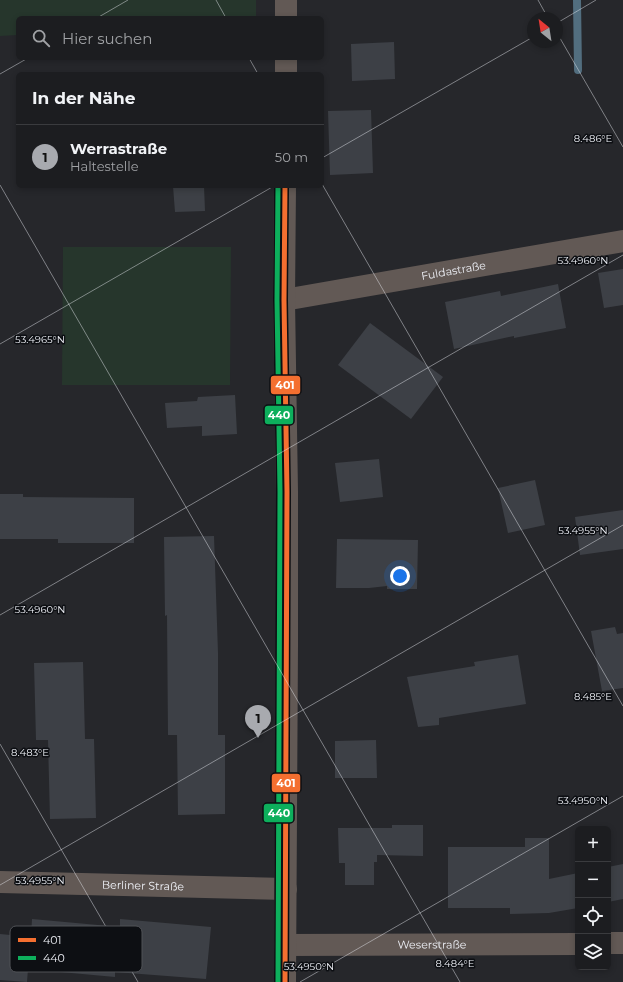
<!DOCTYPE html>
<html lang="de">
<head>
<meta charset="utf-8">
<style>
	body { margin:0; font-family:Montserrat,sans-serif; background:#292a2d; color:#f1f3f6 }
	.controls { position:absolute; right:12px; bottom:12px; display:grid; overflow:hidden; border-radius:6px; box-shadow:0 2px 6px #0003 }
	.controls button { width:36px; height:36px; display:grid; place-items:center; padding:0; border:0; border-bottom:1px solid #3a3b3e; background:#1c1d20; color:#f1f3f6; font:20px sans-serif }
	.compass { position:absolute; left:527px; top:12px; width:36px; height:36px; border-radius:50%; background:#1c1d20; box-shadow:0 2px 6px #0003; rotate:330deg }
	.you { position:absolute; left:400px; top:576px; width:14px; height:14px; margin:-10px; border:3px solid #fff; border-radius:50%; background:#1a73e8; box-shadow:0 0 0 6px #1a73e833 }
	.badge { display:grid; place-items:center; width:26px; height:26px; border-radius:50%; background:#a8aaaf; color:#111; font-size:13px; font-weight:700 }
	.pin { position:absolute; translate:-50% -33px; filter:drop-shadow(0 1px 2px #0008) }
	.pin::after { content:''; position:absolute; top:21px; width:14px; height:12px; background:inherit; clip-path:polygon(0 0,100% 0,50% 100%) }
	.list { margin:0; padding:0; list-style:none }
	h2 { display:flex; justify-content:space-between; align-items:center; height:52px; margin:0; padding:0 16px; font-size:17px }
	h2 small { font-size:13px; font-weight:400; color:#a0a2a5 }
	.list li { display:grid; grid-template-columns:26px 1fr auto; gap:12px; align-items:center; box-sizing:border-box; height:64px; padding:0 16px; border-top:1px solid #3a3b3e }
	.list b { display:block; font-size:15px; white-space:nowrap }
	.list p { margin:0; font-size:13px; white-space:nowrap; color:#a0a2a5 }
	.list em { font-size:13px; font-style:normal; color:#a0a2a5 }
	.icon { flex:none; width:22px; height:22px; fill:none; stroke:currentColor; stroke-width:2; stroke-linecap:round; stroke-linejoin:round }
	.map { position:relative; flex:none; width:623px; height:982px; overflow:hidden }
	.search { position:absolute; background:#1c1d20; box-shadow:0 2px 6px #0003; left:16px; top:16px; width:308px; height:44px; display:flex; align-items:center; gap:10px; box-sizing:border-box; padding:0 14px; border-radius:6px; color:#a0a2a5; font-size:15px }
	.panel { position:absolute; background:#1c1d20; box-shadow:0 2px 6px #0003; left:16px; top:72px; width:308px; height:116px; border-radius:6px }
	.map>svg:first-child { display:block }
</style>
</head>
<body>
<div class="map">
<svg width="623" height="982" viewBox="0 0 623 982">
	<rect width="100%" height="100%" fill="#26272b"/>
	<g fill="#26362c">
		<polygon points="0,0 256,0 256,18 18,18 18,35 0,36"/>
		<polygon points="63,247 231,247 230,385 62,385"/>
	</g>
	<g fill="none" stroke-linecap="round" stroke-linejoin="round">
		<polyline stroke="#526e7f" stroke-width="8" points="577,0 578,70"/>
	</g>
	<g fill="#3d4046">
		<polygon points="394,42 395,79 352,81 351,44"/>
		<polygon points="371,110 373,173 330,175 328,111"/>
		<polygon points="173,186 204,186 205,211 175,212"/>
		<polygon points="623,269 623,305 604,308 598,273"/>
		<polygon points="558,284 566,328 514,338 514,336 454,349 445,302 500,291 501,296"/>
		<polygon points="370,323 443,377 411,419 338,365"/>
		<polygon points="235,395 237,434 202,436 202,426 167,428 165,403 197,401 198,397"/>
		<polygon points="379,459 383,497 340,502 335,463"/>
		<polygon points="535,480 545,525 508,533 498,488"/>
		<polygon points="0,494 23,494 23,497 134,498 134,543 58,543 58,539 0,539"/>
		<polygon points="623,510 623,549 580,555 575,517"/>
		<polygon points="214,536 218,653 218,735 225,735 225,814 178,815 177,735 168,735 167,615 165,616 164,537"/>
		<polygon points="337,539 418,540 417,589 387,589 387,586 369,588 336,588"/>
		<polygon points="615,627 617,634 623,633 623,688 602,691 591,631"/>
		<polygon points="518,655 526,704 439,718 439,725 418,727 407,677 475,666 474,662"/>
		<polygon points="83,662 85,739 94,739 96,818 50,819 48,740 36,740 34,663"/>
		<polygon points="376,740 377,778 335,778 335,741"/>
		<polygon points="392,825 423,825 423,856 377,855 377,862 374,862 374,885 345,885 345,863 339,863 338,828 392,828"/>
		<polygon points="525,838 549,838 549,879 578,873 578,908 549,913 510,914 510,908 448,908 448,847 525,847"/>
		<polygon points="623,864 623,899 608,902 608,867"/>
		<polygon points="32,919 120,927 120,919 211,927 206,979 115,972 115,977 28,969 27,982 0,980 0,934 31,937"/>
	</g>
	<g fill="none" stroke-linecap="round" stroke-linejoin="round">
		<g stroke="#625955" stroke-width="22">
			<path id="s1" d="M284 300 623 241"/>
			<path id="s2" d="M0 882 286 889"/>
			<polyline points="608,943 623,943"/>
			<path id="s3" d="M285 945 578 944"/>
		</g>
		<g stroke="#625955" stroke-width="22">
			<polyline points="286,18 286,0"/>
			<polyline points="286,74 286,58"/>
			<polyline points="285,186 284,300 287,492 287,646 285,982"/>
		</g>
		<g stroke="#0d0f13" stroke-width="8">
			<polyline id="bus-1" points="285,186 284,300 287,492 285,982"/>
		</g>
		<g stroke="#0d0f13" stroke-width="8">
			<polyline id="bus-2" points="278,186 277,300 280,492 278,982"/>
		</g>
		<use href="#bus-1" stroke="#f46f30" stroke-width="5"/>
		<use href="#bus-2" stroke="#0daf5c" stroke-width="5"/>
	</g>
	<path fill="none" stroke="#eef0f6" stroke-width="1" stroke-opacity="0.45" d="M216 0 226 18M538 0 548 18M97 18 128 0M557 23 596 0M557 33 623 147M249 58 258 74M0 74 28 58M322 158 533 37M322 184 623 706M0 185 460 982M0 344 274 186M0 615 623 255M0 744 138 982M0 885 623 525M300 982 623 796"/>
	<g text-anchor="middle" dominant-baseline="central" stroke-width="3" stroke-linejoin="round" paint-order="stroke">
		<g font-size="11" fill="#eef0f6" stroke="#0d0f13">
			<text stroke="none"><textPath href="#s1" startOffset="172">Fuldastraße</textPath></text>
			<text stroke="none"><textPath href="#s2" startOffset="143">Berliner Straße</textPath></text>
			<text stroke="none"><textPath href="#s3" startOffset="147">Weserstraße</textPath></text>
		</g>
	</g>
	<rect x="10" y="926" width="132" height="46" rx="6" fill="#0d0f13" stroke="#505257" stroke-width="1"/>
	<rect x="18" y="938" width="18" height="4" fill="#f46f30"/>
	<rect x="18" y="956" width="18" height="4" fill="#0daf5c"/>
	<g font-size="11" fill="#eef0f6">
		<text x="43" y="944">401</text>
		<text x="43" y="962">440</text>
	</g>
	<g font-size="10" text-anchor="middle" fill="#eef0f6" stroke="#0d0f13" stroke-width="3" stroke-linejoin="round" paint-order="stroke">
		<text x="593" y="142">8.486°E</text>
		<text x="583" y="264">53.4960°N</text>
		<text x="40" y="343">53.4965°N</text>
		<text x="583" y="534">53.4955°N</text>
		<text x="40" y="613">53.4960°N</text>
		<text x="593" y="700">8.485°E</text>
		<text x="30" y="756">8.483°E</text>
		<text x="583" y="804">53.4950°N</text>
		<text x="40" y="884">53.4955°N</text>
		<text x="455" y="967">8.484°E</text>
		<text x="309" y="970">53.4950°N</text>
	</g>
	<g stroke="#0d0f13" stroke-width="1.5">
		<rect x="270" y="375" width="31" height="20" rx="4" fill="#f46f30"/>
		<rect x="264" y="405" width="30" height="20" rx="4" fill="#0daf5c"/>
		<rect x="271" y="773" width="30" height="20" rx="4" fill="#f46f30"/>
		<rect x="263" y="803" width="31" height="20" rx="4" fill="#0daf5c"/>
	</g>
	<g font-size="11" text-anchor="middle" font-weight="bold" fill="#fff">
		<text x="285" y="389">401</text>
		<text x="279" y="419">440</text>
		<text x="286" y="787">401</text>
		<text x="279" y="817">440</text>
	</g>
</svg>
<div class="controls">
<button>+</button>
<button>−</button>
<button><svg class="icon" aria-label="locate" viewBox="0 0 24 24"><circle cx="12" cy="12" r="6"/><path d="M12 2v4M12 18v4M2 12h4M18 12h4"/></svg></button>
<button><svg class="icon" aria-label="layers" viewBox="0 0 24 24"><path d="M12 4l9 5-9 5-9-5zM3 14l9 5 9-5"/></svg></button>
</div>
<svg class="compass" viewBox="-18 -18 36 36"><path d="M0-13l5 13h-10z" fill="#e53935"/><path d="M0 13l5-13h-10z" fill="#a0a2a5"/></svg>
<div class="you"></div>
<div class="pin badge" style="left:258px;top:738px">1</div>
<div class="search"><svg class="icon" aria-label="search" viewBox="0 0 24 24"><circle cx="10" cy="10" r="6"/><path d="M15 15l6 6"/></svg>Hier suchen</div>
<section class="panel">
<h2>In der Nähe<small></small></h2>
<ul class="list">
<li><span class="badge">1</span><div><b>Werrastraße</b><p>Haltestelle</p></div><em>50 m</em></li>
</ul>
</section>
</div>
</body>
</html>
